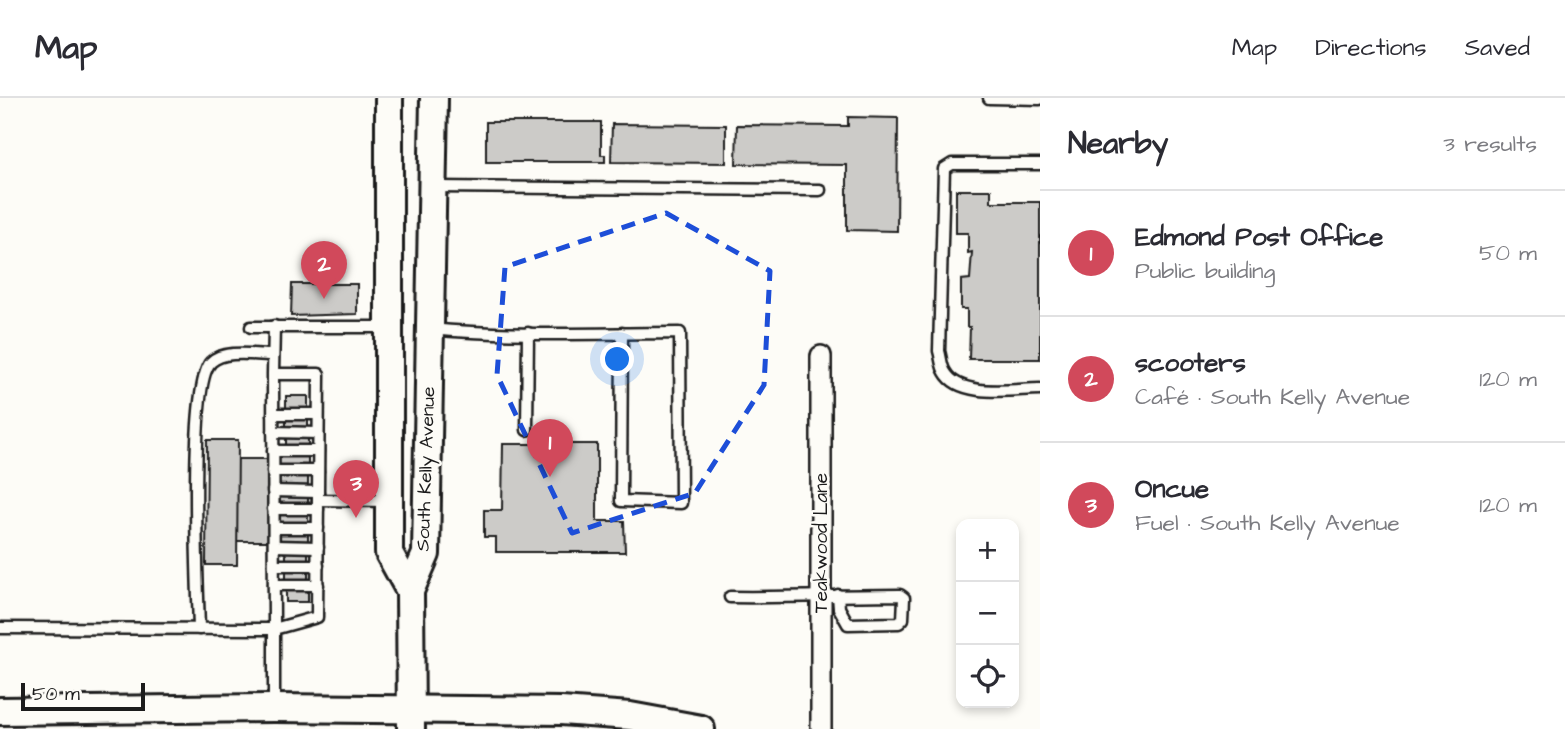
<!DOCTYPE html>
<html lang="en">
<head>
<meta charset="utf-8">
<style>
	body { margin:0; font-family:"Architects Daughter",sans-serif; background:#f2f2f3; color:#2b2b33 }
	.controls { position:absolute; right:21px; bottom:21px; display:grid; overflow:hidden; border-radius:14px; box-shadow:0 4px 10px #0003 }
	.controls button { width:63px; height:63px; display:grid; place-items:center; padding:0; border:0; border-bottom:2px solid #e1e1e2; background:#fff; color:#2b2b33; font:35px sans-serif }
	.scale { position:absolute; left:21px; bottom:18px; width:124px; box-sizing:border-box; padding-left:7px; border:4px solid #1c1c1c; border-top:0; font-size:19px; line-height:24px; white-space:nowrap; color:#1c1c1c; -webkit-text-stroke:5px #fdfcf7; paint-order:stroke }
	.you { position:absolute; left:618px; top:262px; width:24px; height:24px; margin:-18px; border:5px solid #fff; border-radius:50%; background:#1a73e8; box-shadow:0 0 0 10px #1a73e833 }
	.badge { display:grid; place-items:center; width:46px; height:46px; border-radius:50%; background:#d1495b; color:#fff; font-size:23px; font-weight:700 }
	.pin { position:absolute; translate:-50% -58px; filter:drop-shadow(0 2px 4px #0008) }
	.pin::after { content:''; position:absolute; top:37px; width:24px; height:21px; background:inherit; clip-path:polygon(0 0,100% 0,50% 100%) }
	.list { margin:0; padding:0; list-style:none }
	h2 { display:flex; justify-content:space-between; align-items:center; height:91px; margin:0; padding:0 28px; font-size:30px }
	h2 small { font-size:23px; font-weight:400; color:#7c7c81 }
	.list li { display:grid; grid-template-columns:46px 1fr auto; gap:21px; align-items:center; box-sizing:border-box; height:126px; padding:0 28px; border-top:2px solid #e1e1e2 }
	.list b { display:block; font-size:26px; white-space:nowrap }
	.list p { margin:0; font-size:23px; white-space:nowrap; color:#7c7c81 }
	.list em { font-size:23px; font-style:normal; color:#7c7c81 }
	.icon { flex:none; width:38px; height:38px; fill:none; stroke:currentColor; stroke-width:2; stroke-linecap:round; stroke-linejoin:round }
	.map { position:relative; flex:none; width:1040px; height:631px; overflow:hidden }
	header { display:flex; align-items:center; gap:42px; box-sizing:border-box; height:98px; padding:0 35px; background:#fff; border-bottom:2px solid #e1e1e2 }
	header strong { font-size:33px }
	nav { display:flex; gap:38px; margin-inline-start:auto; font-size:24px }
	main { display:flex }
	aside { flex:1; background:#fff }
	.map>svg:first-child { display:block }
</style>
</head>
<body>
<header>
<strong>Map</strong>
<nav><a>Map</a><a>Directions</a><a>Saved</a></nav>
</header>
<main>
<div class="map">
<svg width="1040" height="631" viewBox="0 0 1040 631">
	<rect width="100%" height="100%" fill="#fdfcf7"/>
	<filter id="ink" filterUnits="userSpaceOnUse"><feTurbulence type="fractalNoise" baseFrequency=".0143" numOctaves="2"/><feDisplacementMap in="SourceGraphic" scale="14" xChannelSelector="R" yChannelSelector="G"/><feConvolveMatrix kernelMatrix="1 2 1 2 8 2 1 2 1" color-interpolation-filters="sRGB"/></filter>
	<g filter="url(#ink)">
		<g fill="#cccbc8" stroke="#1c1c1c" stroke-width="2">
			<polygon points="848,19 898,20 897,133 847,132 847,67 736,66 737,27 848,28"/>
			<polygon points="486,24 601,24 601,57 605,57 605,64 486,64"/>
			<polygon points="612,26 726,27 726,65 611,64"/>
			<polygon points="956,92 991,92 991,104 1040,104 1040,261 969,261 970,229 967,229 967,211 961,211 961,182 970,181 972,154 968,155 968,135 956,135"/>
			<polygon points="292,186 357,186 357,216 291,218"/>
			<polygon points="286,298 308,298 308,504 286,504 286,457 274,443 237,443 237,361 274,361 286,349"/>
			<polygon points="207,342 238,342 237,467 206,467"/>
			<polygon points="503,346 597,346 597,423 624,423 625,454 496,454 496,439 484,439 484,412 502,412"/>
		</g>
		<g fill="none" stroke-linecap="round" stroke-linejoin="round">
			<g stroke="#1c1c1c" stroke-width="15">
				<g id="lane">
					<polyline points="989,0 1040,1"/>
					<path d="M1040 66H952L944 71 939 253C941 259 941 268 945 274 960 301 1014 291 1040 291"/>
					<polyline points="435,89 820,92"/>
					<polyline points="251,229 387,229"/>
					<path d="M430 231C513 239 597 235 680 235L681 405 621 403 622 235"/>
					<polyline points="273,276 274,531 317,519 319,276 273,276 274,228"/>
					<polyline points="273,316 318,316"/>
					<polyline points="527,332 528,235"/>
					<polyline points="273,334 318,335"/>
					<polyline points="273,353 318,353"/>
					<polyline points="273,373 318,373"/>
					<polyline points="273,393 318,394"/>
					<polyline points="318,402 388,403"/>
					<polyline points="273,411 318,411"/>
					<polyline points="274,430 318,430"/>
					<polyline points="274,448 318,449"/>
					<polyline points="274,467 318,467"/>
					<polyline points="274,487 318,487"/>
					<path d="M730 499C787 500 843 497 900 497L904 500 903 521 899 525 848 526 839 510 838 497"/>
					<polyline points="0,530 274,531 274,610"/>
					<path d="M199 531C198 489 188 286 211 264 224 251 256 257 273 257"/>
				</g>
			</g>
			<g stroke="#1c1c1c" stroke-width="24">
				<polyline id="street" points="821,258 821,631"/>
			</g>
			<g stroke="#1c1c1c" stroke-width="32">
				<g id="secondary">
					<polyline points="389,0 389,455 410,493"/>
					<polyline points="0,613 274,610 561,613 630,618 701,631"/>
					<polyline points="411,631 410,493 426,456 434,0"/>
				</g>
			</g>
			<use href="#lane" stroke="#fdfcf7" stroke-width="10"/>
			<use href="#street" stroke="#fdfcf7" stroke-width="19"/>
			<use href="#secondary" stroke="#fdfcf7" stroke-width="26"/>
		</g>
	</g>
	<path fill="none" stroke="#1d4ed8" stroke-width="5" stroke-dasharray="14 9" stroke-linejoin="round" d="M666 115 770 173 764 287 695 395 572 435 497 277 505 169Z"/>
	<g text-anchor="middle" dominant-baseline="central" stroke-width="5" stroke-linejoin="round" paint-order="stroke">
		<g font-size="19" fill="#1c1c1c" stroke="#fdfcf7">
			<text transform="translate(426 371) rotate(-88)">South Kelly Avenue</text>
			<text transform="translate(821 445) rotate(-90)">Teakwood Lane</text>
		</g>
	</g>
</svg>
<div class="controls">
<button>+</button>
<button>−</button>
<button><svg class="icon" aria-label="locate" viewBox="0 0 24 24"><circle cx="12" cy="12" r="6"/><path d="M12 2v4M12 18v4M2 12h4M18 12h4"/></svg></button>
</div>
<div class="scale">50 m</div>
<div class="you"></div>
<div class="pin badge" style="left:550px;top:379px">1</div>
<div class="pin badge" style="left:324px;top:201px">2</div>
<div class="pin badge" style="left:356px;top:420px">3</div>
</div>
<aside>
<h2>Nearby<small>3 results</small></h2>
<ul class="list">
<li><span class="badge">1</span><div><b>Edmond Post Office</b><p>Public building</p></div><em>50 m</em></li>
<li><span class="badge">2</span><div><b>scooters</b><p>Café · South Kelly Avenue</p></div><em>120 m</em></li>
<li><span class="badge">3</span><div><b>Oncue</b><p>Fuel · South Kelly Avenue</p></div><em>120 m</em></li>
</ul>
</aside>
</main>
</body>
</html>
